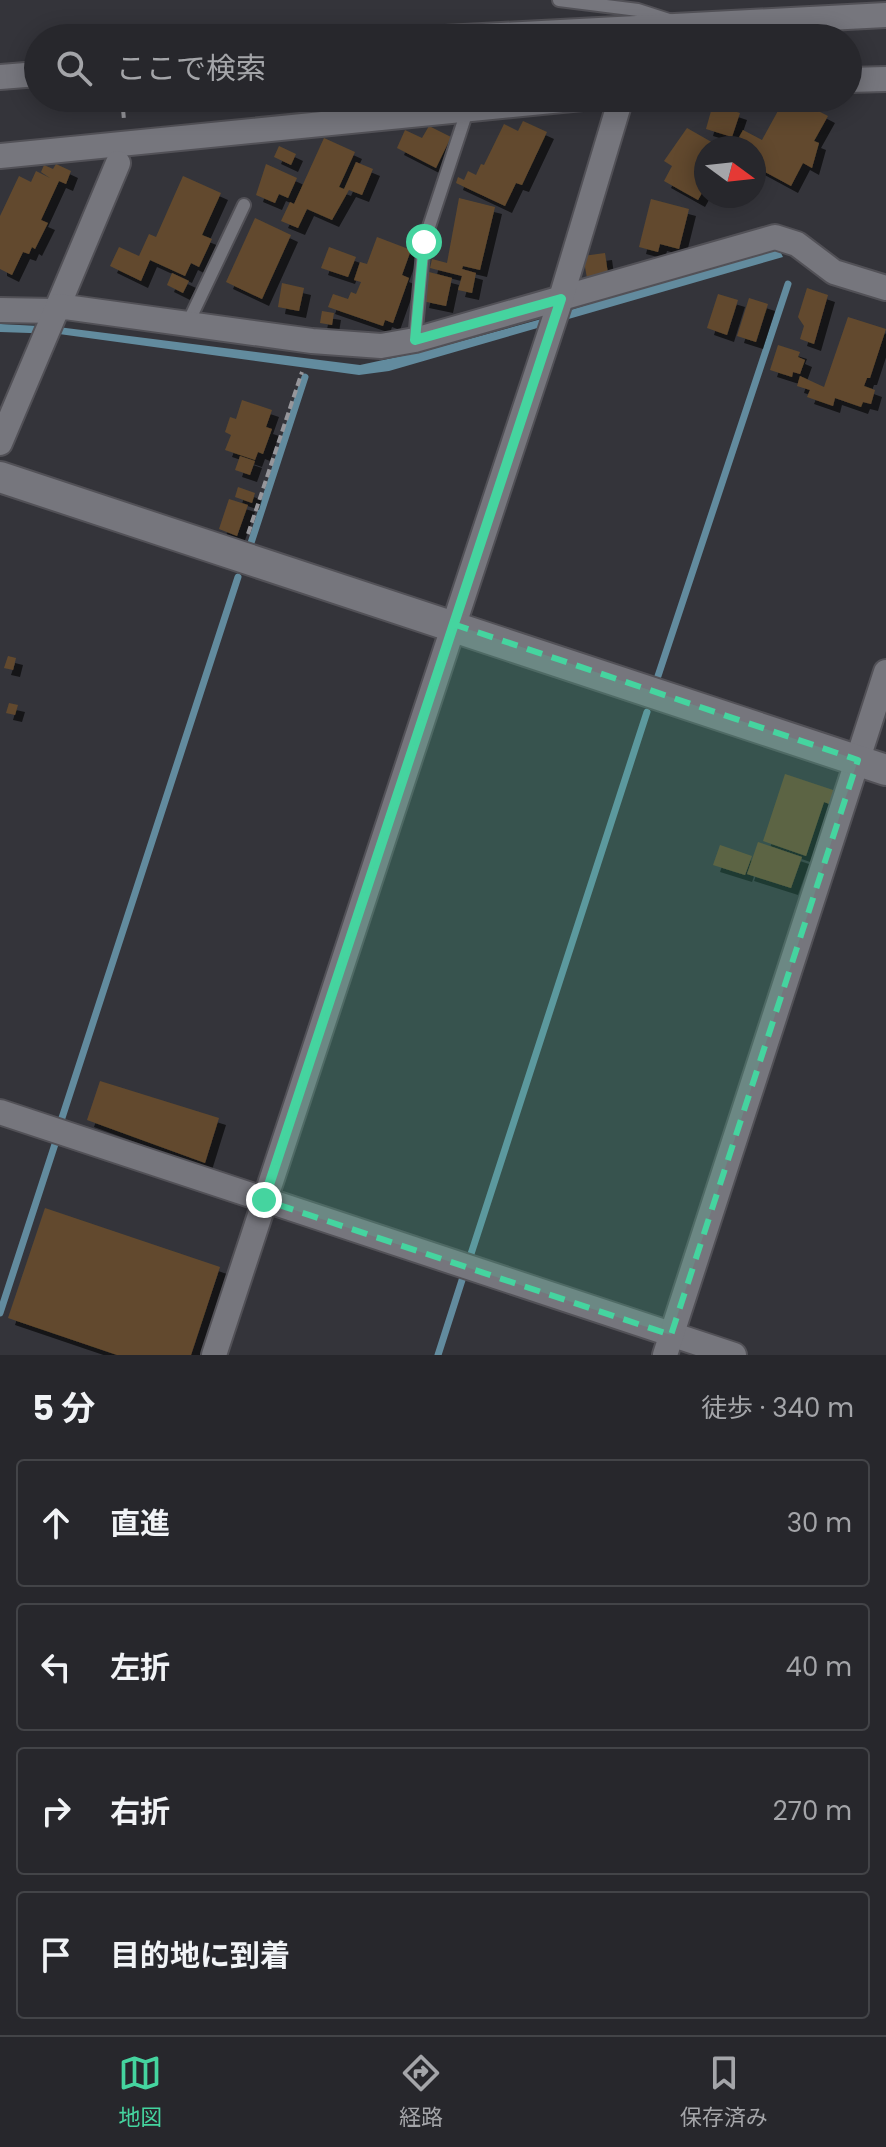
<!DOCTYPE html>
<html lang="ja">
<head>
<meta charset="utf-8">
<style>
	body { margin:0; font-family:Poppins,"Noto Sans JP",sans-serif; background:#2f2f34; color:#f1f3f6 }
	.compass { position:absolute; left:694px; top:136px; width:72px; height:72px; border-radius:50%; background:#27272c; box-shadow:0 4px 20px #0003; rotate:105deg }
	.stop { position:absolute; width:24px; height:24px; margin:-18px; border:6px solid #45d49f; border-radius:50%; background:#fff }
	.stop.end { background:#45d49f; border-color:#fff; box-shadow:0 2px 8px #0008 }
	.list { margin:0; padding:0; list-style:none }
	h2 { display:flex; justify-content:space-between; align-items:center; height:104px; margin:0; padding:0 32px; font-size:34px }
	h2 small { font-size:26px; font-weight:400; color:#a4a5a9 }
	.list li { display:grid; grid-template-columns:52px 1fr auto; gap:24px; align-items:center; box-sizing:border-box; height:128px; margin:0 16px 16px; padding:0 16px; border:2px solid #434448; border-radius:8px }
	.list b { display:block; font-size:30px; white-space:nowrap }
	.list em { font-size:26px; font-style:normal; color:#a4a5a9 }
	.icon { flex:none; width:44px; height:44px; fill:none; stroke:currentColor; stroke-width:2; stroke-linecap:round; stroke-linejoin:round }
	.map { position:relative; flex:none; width:886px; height:1355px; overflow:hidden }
	.search { position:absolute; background:#27272c; box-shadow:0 4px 20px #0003; left:24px; right:24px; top:24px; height:88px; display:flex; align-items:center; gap:20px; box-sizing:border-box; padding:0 28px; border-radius:44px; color:#a4a5a9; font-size:30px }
	.sheet { height:680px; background:#27272c }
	nav { display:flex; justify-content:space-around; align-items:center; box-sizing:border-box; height:112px; border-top:2px solid #434448; background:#27272c; font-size:22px; color:#a4a5a9 }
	nav a { display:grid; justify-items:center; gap:4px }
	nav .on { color:#45d49f }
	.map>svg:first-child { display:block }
</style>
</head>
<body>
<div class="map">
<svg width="886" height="1355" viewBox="0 0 886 1355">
	<defs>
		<filter id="shadow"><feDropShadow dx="7" dy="7" stdDeviation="0" flood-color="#0009"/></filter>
	</defs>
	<rect width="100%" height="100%" fill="#34343a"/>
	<polygon fill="#628b9e" points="777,245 783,257 389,371 359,375 59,334 0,332 0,324 58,327 360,365 425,351 545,318"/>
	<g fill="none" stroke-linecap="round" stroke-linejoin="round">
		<g stroke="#628b9e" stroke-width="7">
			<polyline points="250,546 305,377"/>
			<polyline points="658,676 788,284"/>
			<polyline points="60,1124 238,577"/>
			<polyline points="470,1257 647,712"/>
			<polyline points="0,1313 56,1141"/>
			<polyline points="438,1355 463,1277"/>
		</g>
	</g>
	<g fill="#624a2d" filter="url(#shadow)">
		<polygon points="785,98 793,98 828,116 814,141 819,143 812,168 803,163 791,186 754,166 754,148 733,148 743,130 762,140"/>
		<polygon points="713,104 740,113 732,137 706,129"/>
		<polygon points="523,121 547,132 522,185 516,183 505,206 456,183 458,177 464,180 468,171 476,175 481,164 484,165 504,124 518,131"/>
		<polygon points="429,126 451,137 436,168 397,148 405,130 422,138"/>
		<polygon points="687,128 722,148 706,148 706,186 698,200 664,181 672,166 664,161"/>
		<polygon points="324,138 355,152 339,187 344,189 356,162 373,169 362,195 349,190 332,220 307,209 298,228 281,221 290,202 294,204"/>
		<polygon points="279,146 296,154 291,165 274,157"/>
		<polygon points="56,164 71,171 66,184 59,181 41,220 48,223 35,249 32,247 29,254 23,252 12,275 0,269 0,216 19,176 31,182 36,171 50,178 41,172 44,165 53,169"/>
		<polygon points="266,164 297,178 288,198 279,194 275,203 256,195"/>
		<polygon points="183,176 221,193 202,235 212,239 199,267 191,263 185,276 150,260 141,281 110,266 119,247 139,256 149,234 156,237"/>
		<polygon points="459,198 495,207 480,270 463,266 462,269 476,273 472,293 458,290 462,276 430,268 432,259 447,263"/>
		<polygon points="651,199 689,209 679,249 660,244 658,252 639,247"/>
		<polygon points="255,218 291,235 262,299 226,282"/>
		<polygon points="377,237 411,250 402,275 409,278 393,323 385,320 383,326 328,307 333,294 348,299 351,292 356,294 361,282 354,280 360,262 367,264"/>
		<polygon points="329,247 356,257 348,277 321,268"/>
		<polygon points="605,253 608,274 587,278 583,256"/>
		<polygon points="429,272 452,278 446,306 422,301"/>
		<polygon points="172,273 189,281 183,293 167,285"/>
		<polygon points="282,283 304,288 299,311 278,307"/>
		<polygon points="807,288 828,295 814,344 800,339 804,326 798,317"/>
		<polygon points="718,294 738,300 727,335 707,328"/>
		<polygon points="749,298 768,304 756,342 737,336"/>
		<polygon points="322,311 334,313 332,325 320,323"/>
		<polygon points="848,317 886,329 870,378 867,378 864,386 875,390 871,404 863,402 861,407 835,398 833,406 807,397 810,390 797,386 800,376 824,387"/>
		<polygon points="778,345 800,352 798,357 805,360 800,374 793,372 792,377 770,370"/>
		<polygon points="242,400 272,410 266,427 272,429 263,454 258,452 255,460 225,450 231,435 225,432 230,417 236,419"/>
		<polygon points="240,456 255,461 250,475 235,470"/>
		<polygon points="238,487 255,493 252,503 235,497"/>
		<polygon points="229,499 248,505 237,536 219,529"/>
		<polygon points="8,656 16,658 13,670 4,668"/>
		<polygon points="9,703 18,705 15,715 6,713"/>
		<polygon points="785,774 836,791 832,805 824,802 806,856 763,841"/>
		<polygon points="758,842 802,857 791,888 747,874"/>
		<polygon points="720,845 752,856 745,875 713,865"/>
		<polygon points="100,1081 219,1118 205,1163 87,1120"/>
		<polygon points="45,1208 220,1267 191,1355 117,1355 8,1318"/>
	</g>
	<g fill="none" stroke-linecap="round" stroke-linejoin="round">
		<g stroke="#525157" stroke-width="16">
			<g id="service">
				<polyline points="559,0 638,10 669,20"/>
				<polyline points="187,325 244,205"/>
				<polyline points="415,340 424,242 468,108"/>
			</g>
		</g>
		<g stroke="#525157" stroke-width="28">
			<g id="minor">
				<polyline points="445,38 886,15"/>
				<polyline points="0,77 38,74"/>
				<polyline points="848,80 886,79"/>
				<polyline points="0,156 582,98"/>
				<polyline points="58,306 118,163"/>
				<polyline points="0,310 56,311"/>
				<polyline points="0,443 58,306 312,341 381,346 415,340 775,237 797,244 834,272 886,288"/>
				<polyline points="0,1112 734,1355"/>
				<polyline points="214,1355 558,308 621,98"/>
				<polyline points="665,1355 886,672"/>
			</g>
		</g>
		<g stroke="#525157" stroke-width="34">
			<polyline id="tertiary" points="0,477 886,770"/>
		</g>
		<g stroke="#96969b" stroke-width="4" stroke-dasharray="8 4" stroke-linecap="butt">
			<polyline points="122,98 124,120"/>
			<polyline points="248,534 302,372"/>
		</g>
		<use href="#service" stroke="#76767d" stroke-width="12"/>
		<use href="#minor" stroke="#76767d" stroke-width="24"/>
		<use href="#tertiary" stroke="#76767d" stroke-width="30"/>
	</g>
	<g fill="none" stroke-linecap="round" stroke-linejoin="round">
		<polyline stroke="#45d49f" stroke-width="10" points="264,1200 561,299 415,340 424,242"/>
	</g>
	<path fill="#45d49f" fill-opacity="0.2" stroke="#45d49f" stroke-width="6" stroke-dasharray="16 10" stroke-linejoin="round" d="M453 624 858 760 671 1335 264 1200Z"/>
</svg>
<svg class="compass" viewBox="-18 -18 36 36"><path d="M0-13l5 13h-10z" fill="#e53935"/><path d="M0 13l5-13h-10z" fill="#a4a5a9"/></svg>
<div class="stop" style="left:424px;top:242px"></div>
<div class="stop end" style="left:264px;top:1200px"></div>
<div class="search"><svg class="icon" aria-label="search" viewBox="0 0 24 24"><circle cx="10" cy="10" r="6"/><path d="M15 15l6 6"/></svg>ここで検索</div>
</div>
<section class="sheet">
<h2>5 分<small>徒歩 · 340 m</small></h2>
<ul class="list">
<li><svg class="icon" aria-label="ahead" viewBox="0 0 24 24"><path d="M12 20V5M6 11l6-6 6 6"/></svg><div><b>直進</b></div><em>30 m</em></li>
<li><svg class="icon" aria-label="left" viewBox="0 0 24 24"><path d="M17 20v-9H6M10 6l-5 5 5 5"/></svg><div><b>左折</b></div><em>40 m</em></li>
<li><svg class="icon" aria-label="right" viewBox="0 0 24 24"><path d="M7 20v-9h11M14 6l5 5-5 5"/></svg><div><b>右折</b></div><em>270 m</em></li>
<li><svg class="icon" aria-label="arrive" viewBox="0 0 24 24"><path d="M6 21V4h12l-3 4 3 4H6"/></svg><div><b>目的地に到着</b></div></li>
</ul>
</section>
<nav>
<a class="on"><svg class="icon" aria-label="map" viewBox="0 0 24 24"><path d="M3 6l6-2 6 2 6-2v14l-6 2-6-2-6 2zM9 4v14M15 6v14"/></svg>地図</a>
<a><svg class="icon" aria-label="directions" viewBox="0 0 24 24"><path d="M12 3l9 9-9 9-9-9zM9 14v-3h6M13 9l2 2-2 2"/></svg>経路</a>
<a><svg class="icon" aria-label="saved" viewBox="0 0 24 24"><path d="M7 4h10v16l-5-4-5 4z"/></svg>保存済み</a>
</nav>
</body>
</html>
